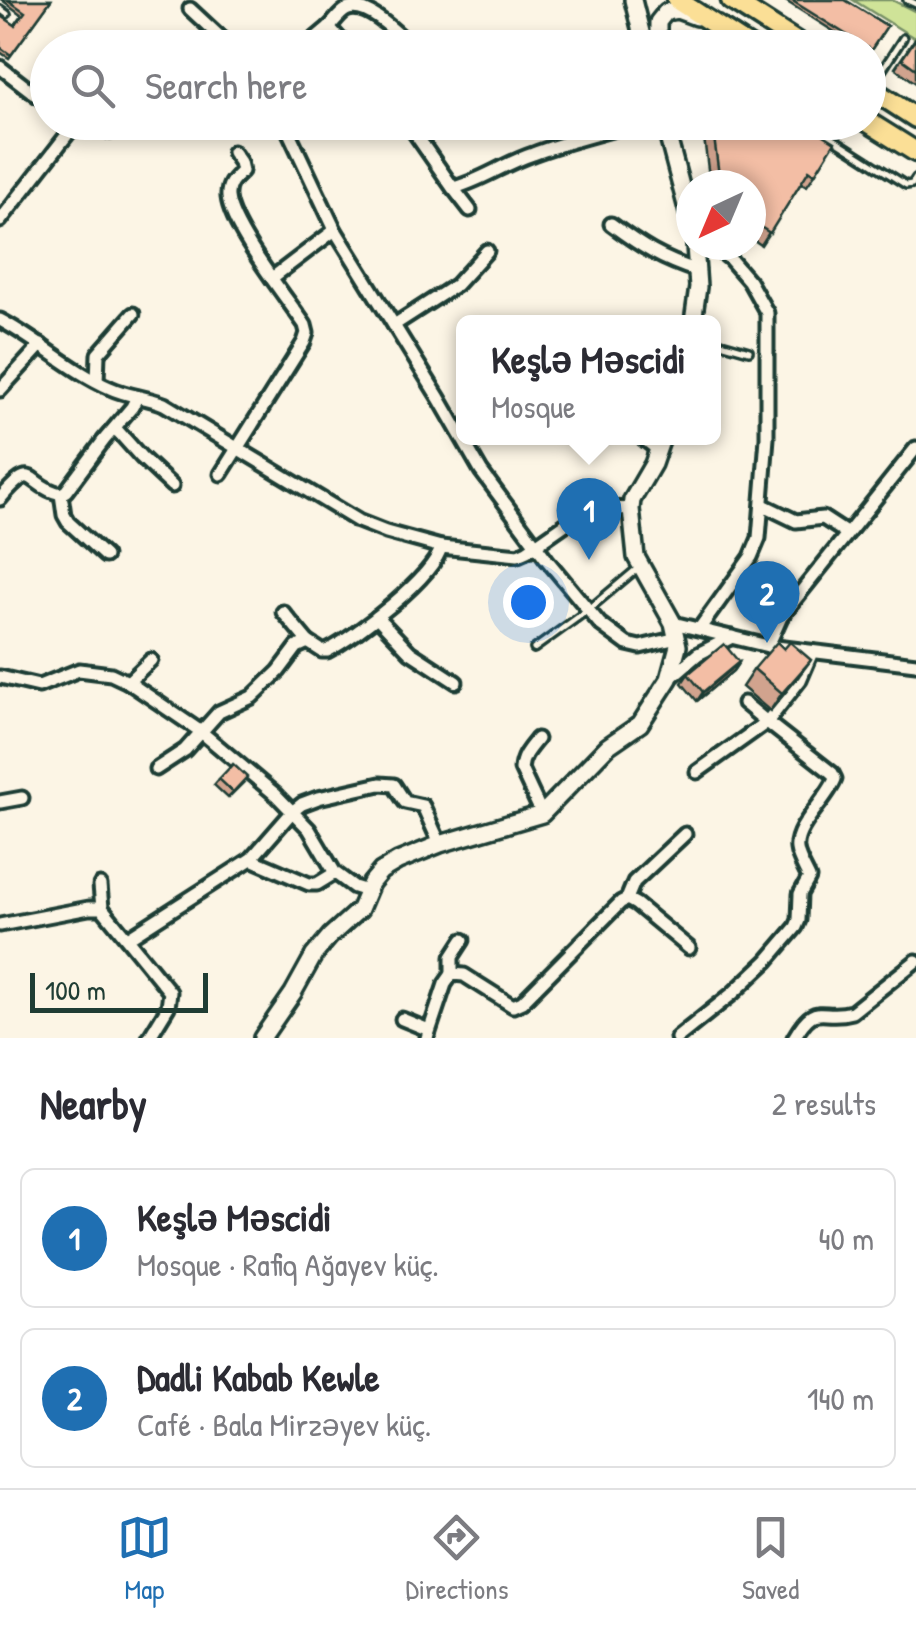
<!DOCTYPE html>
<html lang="en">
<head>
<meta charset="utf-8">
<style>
	body { margin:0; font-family:"Patrick Hand",sans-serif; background:#f7f7f7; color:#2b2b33 }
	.compass { position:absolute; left:676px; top:170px; width:90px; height:90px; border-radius:50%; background:#fff; box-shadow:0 5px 15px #0003; rotate:224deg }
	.scale { position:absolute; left:30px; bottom:25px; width:178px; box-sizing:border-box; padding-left:10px; border:5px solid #1f3d34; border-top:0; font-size:28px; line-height:35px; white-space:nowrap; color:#1f3d34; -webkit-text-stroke:8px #fcf5e5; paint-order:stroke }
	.you { position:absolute; left:528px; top:602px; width:35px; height:35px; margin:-25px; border:8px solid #fff; border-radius:50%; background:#1a73e8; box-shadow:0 0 0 15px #1a73e833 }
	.badge { display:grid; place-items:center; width:65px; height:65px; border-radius:50%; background:#1f6fb2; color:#fff; font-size:32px; font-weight:700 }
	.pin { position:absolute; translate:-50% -82px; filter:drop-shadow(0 2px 5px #0008) }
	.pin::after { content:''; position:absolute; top:52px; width:35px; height:30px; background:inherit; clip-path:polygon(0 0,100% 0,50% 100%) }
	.popup { position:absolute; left:456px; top:315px; width:265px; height:130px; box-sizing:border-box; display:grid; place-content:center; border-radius:15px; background:#fff; filter:drop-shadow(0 2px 8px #0005); font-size:32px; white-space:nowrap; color:#7c7c81 }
	.popup b { font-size:38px; color:#2b2b33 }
	.popup::after { content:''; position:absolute; left:50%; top:100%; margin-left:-20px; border:20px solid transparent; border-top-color:#fff }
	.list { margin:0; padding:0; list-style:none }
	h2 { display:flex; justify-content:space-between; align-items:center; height:130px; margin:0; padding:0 40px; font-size:42px }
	h2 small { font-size:32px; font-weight:400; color:#7c7c81 }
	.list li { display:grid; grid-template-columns:65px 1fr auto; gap:30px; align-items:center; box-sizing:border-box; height:140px; margin:0 20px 20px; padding:0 20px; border:2px solid #e1e1e2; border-radius:15px }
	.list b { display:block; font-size:38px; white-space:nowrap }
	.list p { margin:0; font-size:32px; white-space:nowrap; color:#7c7c81 }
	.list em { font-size:32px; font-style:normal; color:#7c7c81 }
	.icon { flex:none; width:55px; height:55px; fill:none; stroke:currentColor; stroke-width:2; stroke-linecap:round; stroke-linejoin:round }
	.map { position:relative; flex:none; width:916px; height:1038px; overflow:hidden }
	.search { position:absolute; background:#fff; box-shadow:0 5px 15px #0003; left:30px; right:30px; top:30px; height:110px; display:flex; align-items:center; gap:25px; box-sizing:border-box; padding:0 35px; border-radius:55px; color:#7c7c81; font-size:38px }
	.sheet { height:450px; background:#fff }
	nav { display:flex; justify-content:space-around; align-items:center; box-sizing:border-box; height:140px; border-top:2px solid #e1e1e2; background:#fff; font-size:28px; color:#7c7c81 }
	nav a { display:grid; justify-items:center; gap:5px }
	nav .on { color:#1f6fb2 }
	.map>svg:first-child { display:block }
</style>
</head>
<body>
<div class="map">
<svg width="916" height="1038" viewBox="0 0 916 1038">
	<rect width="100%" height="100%" fill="#fcf5e5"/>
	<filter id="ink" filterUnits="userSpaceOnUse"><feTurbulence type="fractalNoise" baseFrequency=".01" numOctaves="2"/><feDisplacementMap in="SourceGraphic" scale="20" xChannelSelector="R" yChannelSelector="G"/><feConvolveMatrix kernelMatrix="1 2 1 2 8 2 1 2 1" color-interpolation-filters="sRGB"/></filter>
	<g filter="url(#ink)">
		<polygon fill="#cfe398" stroke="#779066" stroke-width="2.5" points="853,0 892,0 916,12 916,39"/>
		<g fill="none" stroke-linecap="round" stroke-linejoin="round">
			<g stroke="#1f3d34" stroke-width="12">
				<g id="lane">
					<polyline points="907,0 916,4"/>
					<polyline points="0,9 7,14"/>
					<polyline points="872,86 903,38"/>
					<polyline points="823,132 906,185 912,184 916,178"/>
					<polyline points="714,341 749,351"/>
					<polyline points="534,649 588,610 638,568"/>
				</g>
			</g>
			<g stroke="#1f3d34" stroke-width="19">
				<g id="street">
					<polyline points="190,9 232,48"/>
					<path d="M329 27C334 22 340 13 346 10 366 0 399 35 413 48"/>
					<polyline points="304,48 329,27 348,48"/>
					<polyline points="622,48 644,41"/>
					<polyline points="0,67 48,104"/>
					<polyline points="99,122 110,132"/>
					<polyline points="284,122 335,230 439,398 481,471 547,560 600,624 627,644 640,647 677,638"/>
					<path d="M407 122 453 188C481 181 505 163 533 154 567 141 604 133 639 122"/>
					<polyline points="453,188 470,210"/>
					<polyline points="0,221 77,122"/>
					<path d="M611 224C642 247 661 259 698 271"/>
					<polyline points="272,278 335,230"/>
					<path d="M0 320C38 340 71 371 110 388 127 396 146 397 164 404L358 521 386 532 441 547 518 555 527 551 590 507 631 509"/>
					<polyline points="394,325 456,285 487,251"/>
					<polyline points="97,381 98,354 133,314"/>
					<polyline points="0,390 41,345"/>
					<polyline points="115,428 141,457 172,486"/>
					<polyline points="643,438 658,450"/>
					<path d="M221 474 304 342 307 333 305 325C286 297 231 228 228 197 227 184 234 179 242 171L240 162 233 152"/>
					<polyline points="61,494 66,491 104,440 132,407 137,397"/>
					<polyline points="61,494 64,515 68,522 105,556"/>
					<path d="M0 499C36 457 25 486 61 494"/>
					<polyline points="763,505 796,521 823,518 846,533"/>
					<polyline points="283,612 308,642"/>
					<polyline points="377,617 410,652 456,682"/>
					<polyline points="673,623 768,646 916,664"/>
					<polyline points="700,628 751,557 759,538 767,438 767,313 749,281 730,259 713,245"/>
					<polyline points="768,646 781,617 916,448"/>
					<polyline points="0,677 39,686 79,670 111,674 128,682 200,731 276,795 309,829 335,873 354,887 367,891"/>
					<polyline points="669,679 698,654 732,637"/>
					<polyline points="128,682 151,660"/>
					<path d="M537 739C529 749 522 756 521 769L542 814"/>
					<path d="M156 769 185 750 219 712 252 697 279 671 297 647 308 642 322 651H327C356 636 434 577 441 547"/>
					<polyline points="697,772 767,722 744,703"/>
					<polyline points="0,802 22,798"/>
					<polyline points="251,859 309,884 317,884 335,873"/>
					<polyline points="100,885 102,908"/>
					<polyline points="627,899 634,882 685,834"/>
					<polyline points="0,925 89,908 102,908 170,992 168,1007 149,1038"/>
					<polyline points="128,938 251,859 293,811 302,804 318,798 380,784 394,785 405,802 423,806 440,844"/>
					<polyline points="452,974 452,957 463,940"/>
					<polyline points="402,1019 429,1030"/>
					<polyline points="427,1038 445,984 452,974 464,975 513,1006 522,1002 621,902 627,899 636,904 689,948"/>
					<path d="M677 1038 732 994 767 961 796 927 799 920 800 894 809 878C805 869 798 858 797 849 794 827 827 800 835 779L832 773 767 722 800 680 812 652"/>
					<path d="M794 1038C816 999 820 1021 852 1012L916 961"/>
				</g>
			</g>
			<g stroke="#1f3d34" stroke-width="22">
				<g id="secondary">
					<polyline points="633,0 645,48"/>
					<polyline points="658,48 658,22 666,12 677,10 696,17"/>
					<polyline points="664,122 691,224"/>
					<polyline points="693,322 698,287 695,245"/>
					<polyline points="262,1038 293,993 314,955 330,936 360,909 371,883 381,871 398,861 440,844 542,814 608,746 640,724 669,679 678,646 673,623 636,557 631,509 632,500 653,464 662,438"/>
				</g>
			</g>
			<g stroke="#1f3d34" stroke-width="25">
				<g id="primary">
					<polyline points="677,0 751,48"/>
					<polyline points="731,0 806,48"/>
					<polyline points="868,87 916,118"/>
					<polyline points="868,122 916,152"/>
				</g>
			</g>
			<polyline stroke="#1f3d34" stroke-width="2.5" stroke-dasharray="2.5 8" stroke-linecap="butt" points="691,39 705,48"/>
			<use href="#lane" stroke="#fcf5e5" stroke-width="5"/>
			<use href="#street" stroke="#fcf5e5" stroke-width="11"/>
			<use href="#secondary" stroke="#fcf5e5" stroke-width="15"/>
			<use href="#primary" stroke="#fbdf96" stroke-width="18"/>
		</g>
		<g fill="#d1a38e" stroke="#1f3d34" stroke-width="2.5">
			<polygon points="2,0 51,0 9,58 0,52 0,15 15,25 22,15"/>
			<polygon points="784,0 845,0 887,26 869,53 868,48 860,48"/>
			<polygon points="916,37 916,83 895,68"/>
			<polygon points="702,122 816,122 824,135 815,174 807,186 801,183 761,245 751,238 751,185 710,185"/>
			<polygon points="739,662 733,671 697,701 682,683 688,674"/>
			<polygon points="754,669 798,677 770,711 742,687"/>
			<polygon points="219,779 243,783 228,798 214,785"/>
		</g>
		<g fill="#aa8574" stroke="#1f3d34" stroke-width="2.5">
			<polygon points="811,660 798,677 770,711 782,693"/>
			<polygon points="739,662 733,671 697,701 703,692"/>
		</g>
		<g fill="#f3bea5" stroke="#1f3d34" stroke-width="2.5">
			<polygon points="8,0 51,0 11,55 0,47 0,15 15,25 25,12"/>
			<polygon points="791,0 845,0 887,26 871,50"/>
			<polygon points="916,38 916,69 902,59"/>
			<polygon points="712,122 816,122 828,130 824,135 835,142 815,174 809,170 770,233 751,221 751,185 723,185 720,183"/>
			<polygon points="777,642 784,649 790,642 811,660 782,693 754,669"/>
			<polygon points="724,644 739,662 703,692 688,674"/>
			<polygon points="233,764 247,777 233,792 219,779"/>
		</g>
	</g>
</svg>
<svg class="compass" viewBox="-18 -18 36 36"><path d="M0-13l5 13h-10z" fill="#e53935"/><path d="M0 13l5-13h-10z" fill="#7c7c81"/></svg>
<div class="scale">100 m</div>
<div class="you"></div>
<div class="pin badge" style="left:589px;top:560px">1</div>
<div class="popup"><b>Keşlə Məscidi</b>Mosque</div>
<div class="pin badge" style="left:767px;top:643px">2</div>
<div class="search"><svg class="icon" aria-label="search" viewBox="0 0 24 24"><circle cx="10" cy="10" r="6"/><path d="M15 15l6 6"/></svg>Search here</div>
</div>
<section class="sheet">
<h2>Nearby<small>2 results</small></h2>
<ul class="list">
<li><span class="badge">1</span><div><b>Keşlə Məscidi</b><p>Mosque · Rafiq Ağayev küç.</p></div><em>40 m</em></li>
<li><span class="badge">2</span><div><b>Dadli Kabab Kewle</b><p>Café · Bala Mirzəyev küç.</p></div><em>140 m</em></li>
</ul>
</section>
<nav>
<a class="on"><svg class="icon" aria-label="map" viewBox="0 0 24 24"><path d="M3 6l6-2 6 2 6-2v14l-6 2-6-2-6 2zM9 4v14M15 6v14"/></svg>Map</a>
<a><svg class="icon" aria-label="directions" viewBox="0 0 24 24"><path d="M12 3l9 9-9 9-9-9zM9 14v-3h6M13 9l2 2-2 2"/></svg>Directions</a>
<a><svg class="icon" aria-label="saved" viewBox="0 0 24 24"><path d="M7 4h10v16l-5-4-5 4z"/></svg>Saved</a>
</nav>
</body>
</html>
